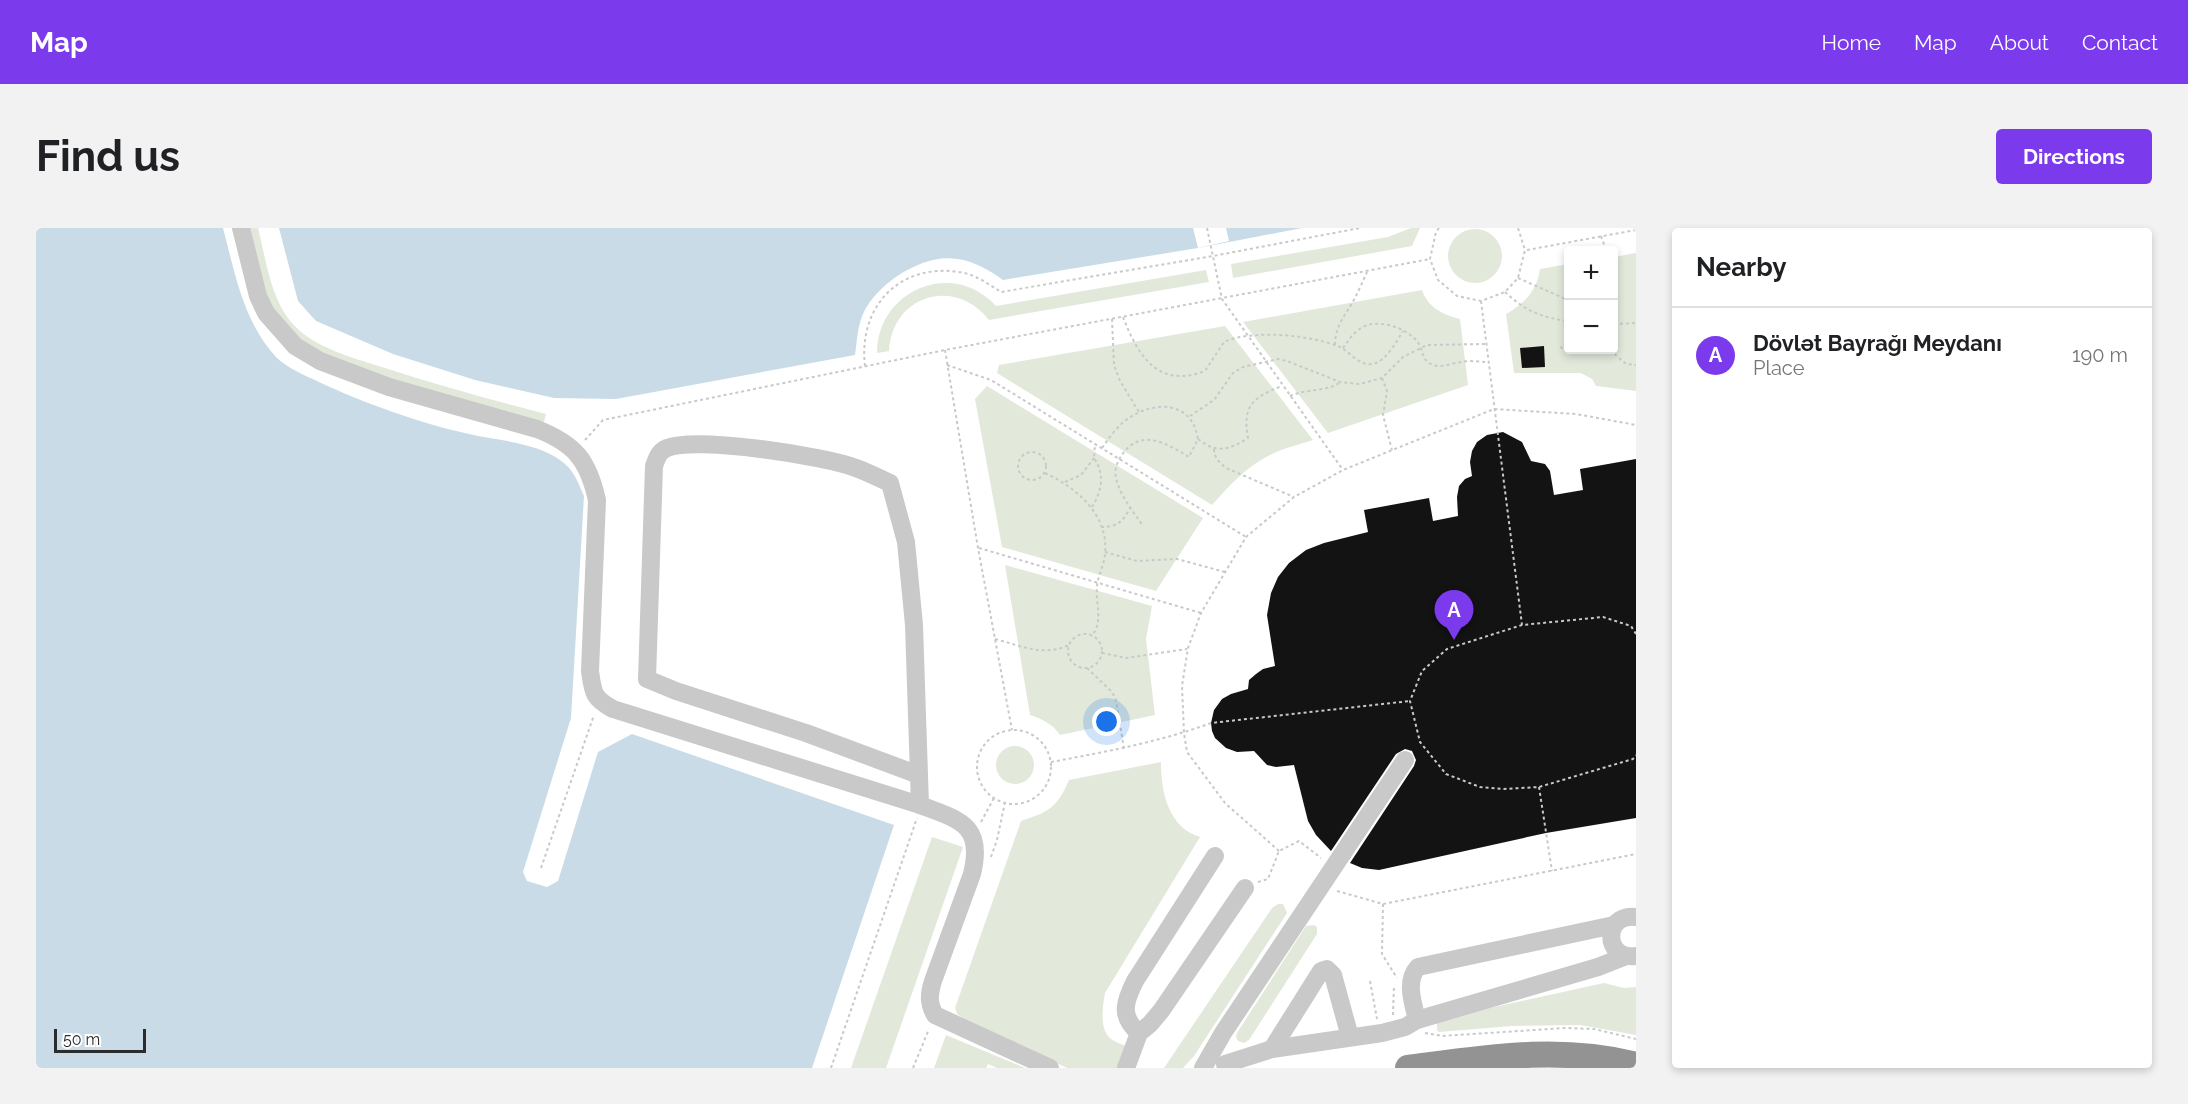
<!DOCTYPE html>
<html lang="en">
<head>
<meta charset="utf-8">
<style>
	body { margin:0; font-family:Raleway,sans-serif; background:#f2f2f2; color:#202124 }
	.controls { position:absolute; right:18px; top:18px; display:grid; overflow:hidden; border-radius:6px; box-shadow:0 3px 9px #0003 }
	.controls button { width:54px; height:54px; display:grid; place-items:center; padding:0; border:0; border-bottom:2px solid #e0e0e0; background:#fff; color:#202124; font:30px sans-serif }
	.scale { position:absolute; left:18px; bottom:15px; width:92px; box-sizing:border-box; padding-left:6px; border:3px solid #2c2c2c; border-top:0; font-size:16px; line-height:21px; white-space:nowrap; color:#2c2c2c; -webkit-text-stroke:4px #fff; paint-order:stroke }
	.you { position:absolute; left:1071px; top:494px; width:21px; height:21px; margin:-15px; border:4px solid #fff; border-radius:50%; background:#1a73e8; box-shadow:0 0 0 9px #1a73e833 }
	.badge { display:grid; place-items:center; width:39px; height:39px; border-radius:50%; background:#7c3aed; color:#fff; font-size:20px; font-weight:700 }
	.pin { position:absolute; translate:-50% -50px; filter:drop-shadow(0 2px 3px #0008) }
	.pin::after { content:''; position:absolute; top:32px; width:21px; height:18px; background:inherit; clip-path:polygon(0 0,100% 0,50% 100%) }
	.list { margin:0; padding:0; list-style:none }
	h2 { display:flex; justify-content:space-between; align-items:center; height:78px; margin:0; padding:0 24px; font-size:26px }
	h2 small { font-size:20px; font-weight:400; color:#757577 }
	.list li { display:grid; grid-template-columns:39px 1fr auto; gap:18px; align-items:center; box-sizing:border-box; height:96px; padding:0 24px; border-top:2px solid #e0e0e0 }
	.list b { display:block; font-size:22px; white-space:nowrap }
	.list p { margin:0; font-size:20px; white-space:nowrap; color:#757577 }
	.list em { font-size:20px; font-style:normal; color:#757577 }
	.map { position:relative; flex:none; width:1600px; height:840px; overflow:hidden; border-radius:6px }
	header { display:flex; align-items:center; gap:36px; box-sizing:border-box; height:84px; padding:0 30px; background:#7c3aed; color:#fff }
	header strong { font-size:28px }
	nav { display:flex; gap:33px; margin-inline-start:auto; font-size:21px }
	.intro { display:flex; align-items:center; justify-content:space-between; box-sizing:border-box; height:144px; padding:0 36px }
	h1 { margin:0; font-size:42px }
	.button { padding:15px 27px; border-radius:6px; background:#7c3aed; color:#fff; font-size:21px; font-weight:700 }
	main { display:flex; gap:36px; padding:0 36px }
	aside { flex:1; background:#fff; border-radius:6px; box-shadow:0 3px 9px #0003 }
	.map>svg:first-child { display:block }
</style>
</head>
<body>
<header>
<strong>Map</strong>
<nav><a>Home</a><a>Map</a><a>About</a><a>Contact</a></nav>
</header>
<div class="intro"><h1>Find us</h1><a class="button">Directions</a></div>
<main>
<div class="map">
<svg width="1600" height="840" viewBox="0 0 1600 840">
	<rect width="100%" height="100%" fill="#fff"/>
	<g fill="#e2e9db">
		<path d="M213 0H222C230 31 234 69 255 94 278 121 319 130 352 141 404 158 457 172 510 186L508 194 426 174 362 154 273 120 240 88 231 68Z"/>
		<polygon points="1375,0 1384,0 1376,18 1197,50 1195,36 1352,9"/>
		<circle cx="1439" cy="28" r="27"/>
		<path d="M1600 25V163L1560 158 1556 151 1545 145H1478L1470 86C1488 76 1501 63 1504 41L1532 36V122H1578V29Z"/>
		<path d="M1170 42 1173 54 953 92C919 48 856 67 853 123L841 125C841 63 916 30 960 78Z"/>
		<path d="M1386 62C1392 80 1408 87 1424 91L1432 157 1292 205 1207 94Z"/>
		<path d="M1189 98 1277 212C1263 217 1246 220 1232 228 1209 240 1193 258 1176 277L961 145 963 137Z"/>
		<polygon points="951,158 1167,290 1120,363 966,319 939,171"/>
		<path d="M969 337 1116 378 1110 411 1119 487 1024 507C1017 496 1006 491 994 487Z"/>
		<circle cx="979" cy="537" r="19"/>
		<path d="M1125 534C1125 564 1132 599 1164 609L1069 765C1067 777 1063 798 1073 809 1076 813 1085 816 1090 818L1086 840H1031L928 791 921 786 919 780 985 593C1012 584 1021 580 1033 552Z"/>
		<polygon points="896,609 927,619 850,840 815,840"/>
		<polygon points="1242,676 1247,676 1251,685 1158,828 1147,840 1128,840 1236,680"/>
		<polygon points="1278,697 1281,699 1281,706 1213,812 1208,815 1202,813 1200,809 1201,805 1270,698"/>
		<polygon points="1568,755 1588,760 1600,759 1600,807 1544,797 1476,798 1403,804 1401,802 1401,794 1408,790"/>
		<polygon points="910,807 989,840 961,840 952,836 950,840 898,840"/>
	</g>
	<g fill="#c8dbe7">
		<path d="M0 0H187C199 45 207 93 240 129 251 140 268 147 283 154 328 175 383 195 433 206 460 212 501 215 524 232 538 242 541 252 548 268L535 490 487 644 491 653 511 659 522 653 562 524 596 506 858 597 776 840H0Z"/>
		<path d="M243 0H1266L1162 20 967 52C953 42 938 33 921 31 887 25 840 56 827 86 821 100 821 113 819 127L580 171 518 170 439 152 357 126 280 93 262 73Z"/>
	</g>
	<polygon fill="#fff" points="1157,0 1190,0 1193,13 1162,20"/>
	<g fill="#131313">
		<polygon points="1508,118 1509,139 1486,140 1484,120"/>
		<polygon points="1467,204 1486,214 1495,233 1509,236 1514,243 1518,267 1547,262 1544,241 1600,231 1600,590 1510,605 1343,642 1326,640 1314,635 1378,538 1380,532 1376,523 1369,521 1360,526 1295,623 1280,607 1272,593 1258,537 1240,539 1231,537 1218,523 1201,524 1190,520 1179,510 1176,503 1175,495 1178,482 1186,471 1195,466 1212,461 1213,452 1220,446 1227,441 1239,438 1231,387 1235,365 1242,349 1253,335 1270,322 1288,315 1332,304 1328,282 1393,270 1397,293 1422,288 1421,269 1423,258 1429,251 1436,248 1434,234 1436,223 1441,214 1451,207"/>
	</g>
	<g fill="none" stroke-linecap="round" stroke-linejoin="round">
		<g stroke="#c9c9c9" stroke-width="2" stroke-dasharray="3 3" stroke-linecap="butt">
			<polyline points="1171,0 1186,71 1307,242"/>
			<polyline points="1403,0 1400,4 1394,31 1402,52 1421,68 1445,73 1469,64 1482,50 1489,22 1482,0"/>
			<polyline points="1565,8 1570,22"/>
			<polyline points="1491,22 1600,2"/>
			<polyline points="1482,50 1532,72"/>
			<path d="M1469 64C1488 82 1506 90 1532 93"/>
			<polyline points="1445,73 1486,397"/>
			<path d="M1087 89C1102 128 1122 161 1169 143L1188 114C1216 101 1276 107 1304 119 1314 124 1323 138 1336 136 1350 134 1360 114 1367 103"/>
			<polyline points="1076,91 1078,137 1084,153 1103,184"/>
			<polyline points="1578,96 1600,95"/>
			<path d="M1299 117C1299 97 1310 87 1319 70 1323 62 1327 53 1331 44"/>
			<polyline points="1524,119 1536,125 1559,122"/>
			<path d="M1307 120C1312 113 1317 105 1325 100 1341 90 1368 99 1380 112 1388 120 1384 132 1397 137 1406 140 1416 135 1425 134 1433 132 1443 134 1452 134"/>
			<polyline points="909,122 942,320 976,502"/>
			<polyline points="1574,122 1590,136 1600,137"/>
			<polyline points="911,137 955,152 1210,309"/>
			<path d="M829 138C822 79 863 35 923 44 939 46 952 56 965 64L1177 28 1324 0"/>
			<polyline points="1346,150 1351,163 1347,187 1356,222"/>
			<path d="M1254 168C1271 160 1293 164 1304 154"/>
			<polyline points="1154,188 1178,172 1197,145 1207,139 1242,131 1251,133 1304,154 1323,156 1346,150 1367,129 1391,117 1450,116"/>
			<path d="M1162 211C1181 226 1193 222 1212 210 1206 178 1217 169 1246 158"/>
			<polyline points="549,212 567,192 909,122 1394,31"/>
			<path d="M1066 220C1073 210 1080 200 1090 192 1117 172 1156 172 1162 211L1153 229C1133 217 1107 200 1088 224 1082 232 1078 240 1080 250 1084 268 1097 283 1107 298"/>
			<path d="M1178 221C1178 230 1184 235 1190 240L1258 269"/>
			<circle cx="996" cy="238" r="14"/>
			<path d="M1009 245C1041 260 1073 287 1069 326 1068 338 1062 347 1061 358 1059 377 1068 391 1056 408"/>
			<polyline points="1029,254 1045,247 1058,230"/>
			<path d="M1056 279C1066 263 1069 246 1058 230L1059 216"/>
			<path d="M1065 299C1081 299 1087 294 1094 280"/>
			<polyline points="943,320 1165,385"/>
			<polyline points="1069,324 1101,333 1141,331 1189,344"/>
			<polyline points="1600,406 1595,398 1567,389 1486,397 1411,421 1386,443 1374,473 1384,514 1410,546 1444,559 1468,561 1503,559 1597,531 1600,527"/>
			<circle cx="1049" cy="423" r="17"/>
			<path d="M959 411C986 418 1007 429 1033 417"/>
			<polyline points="1066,425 1090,430 1151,421"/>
			<polyline points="1051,440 1076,464 1080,472 1088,521"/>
			<circle cx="978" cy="539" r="37"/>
			<path d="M1015 534C1069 524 1123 514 1175 495L1374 473"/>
			<polyline points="1503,559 1516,643"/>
			<polyline points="945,594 958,570"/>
			<polyline points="1243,623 1189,575 1151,524 1148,505 1146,458 1152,420 1165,385 1210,309 1258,269 1307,242 1458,181 1540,186 1600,197"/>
			<polyline points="955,629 961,612 969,574"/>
			<polyline points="505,640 558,487"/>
			<polyline points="1222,654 1232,651 1243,623 1263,613 1285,630"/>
			<polyline points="1301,663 1347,676 1600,626"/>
			<polyline points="1347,676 1346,726 1361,750"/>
			<polyline points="1334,753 1341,791"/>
			<polyline points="1357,787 1358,757"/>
			<polyline points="1389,805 1406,808 1529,800 1558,801 1600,811"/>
			<polyline points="795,840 881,590"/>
			<polyline points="877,840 893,801"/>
		</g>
		<g stroke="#c9c9c9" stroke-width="18">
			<path d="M205 0 222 68 230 85 259 118 284 133 353 159 501 201C539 216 552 232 561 272L554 443C557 465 557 470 577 481L884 577"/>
			<path d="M883 547 770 505 640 463 611 451 618 238C621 230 623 223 631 220 660 208 789 228 820 240 831 244 843 250 854 255L870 314 878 397 884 577C924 592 948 597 936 646L897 753C893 766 892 775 899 787L1014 840"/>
			<path d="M1600 728C1567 732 1567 685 1600 689"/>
			<path d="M1381 792C1377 775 1369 753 1382 739L1578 697"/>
			<path d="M1103 805C1083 788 1089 773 1099 753L1179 628"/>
			<polyline points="1236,821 1285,743 1291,741 1297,747 1314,809"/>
			<polyline points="1189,836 1236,821 1346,805 1369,799 1381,792 1562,739 1590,728"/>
			<polyline points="1090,840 1103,805 1114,796 1125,783 1209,660"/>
			<polyline points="1167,840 1187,805 1369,532"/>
		</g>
		<path stroke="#939393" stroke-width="26" d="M1372 840C1448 830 1524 817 1600 837"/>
	</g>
</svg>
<div class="controls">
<button>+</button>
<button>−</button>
</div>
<div class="scale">50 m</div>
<div class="you"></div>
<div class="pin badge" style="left:1418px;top:412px">A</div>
</div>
<aside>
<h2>Nearby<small></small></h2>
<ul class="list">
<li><span class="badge">A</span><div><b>Dövlət Bayrağı Meydanı</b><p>Place</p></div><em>190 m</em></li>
</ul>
</aside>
</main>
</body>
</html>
